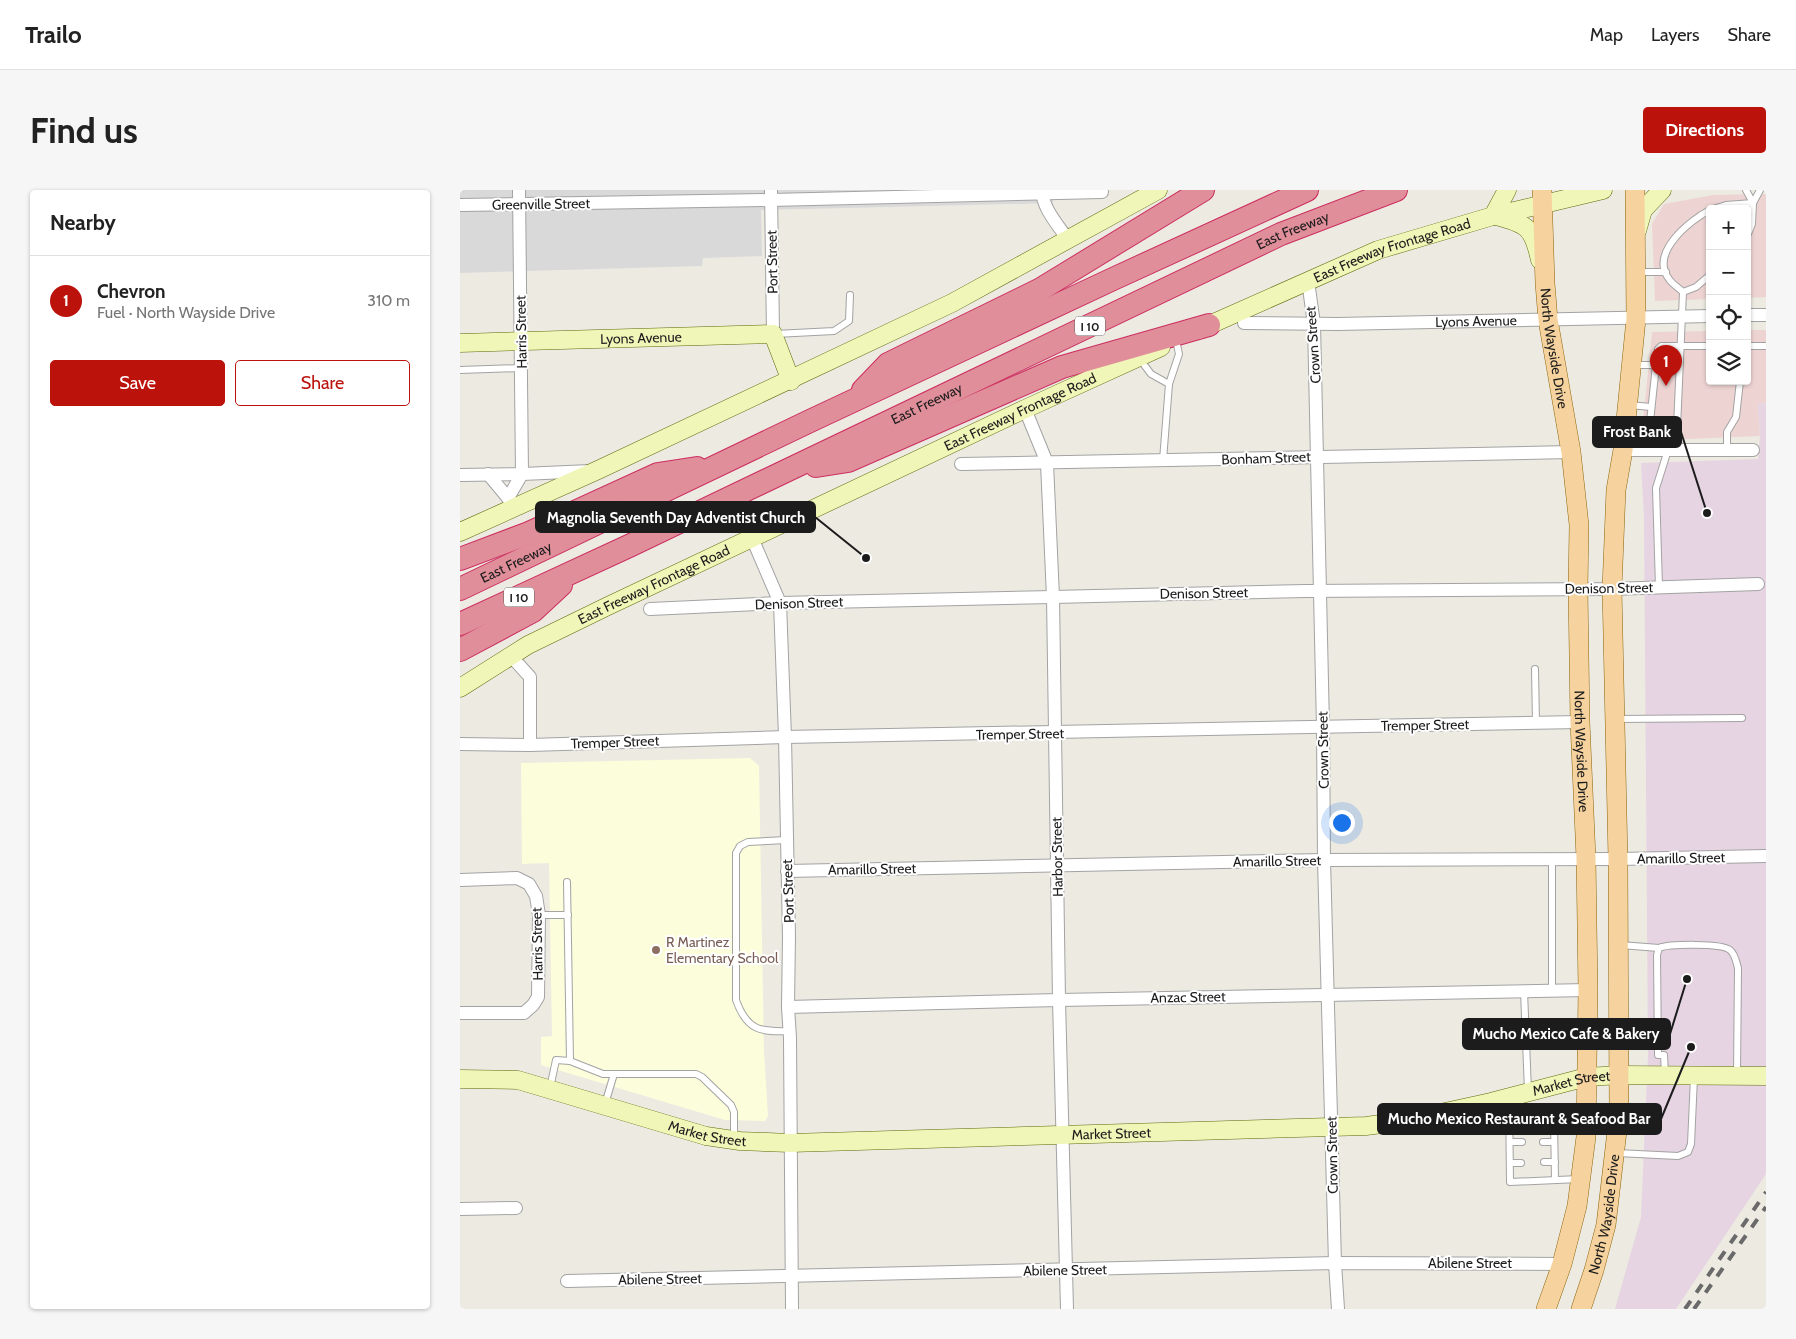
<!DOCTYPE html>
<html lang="en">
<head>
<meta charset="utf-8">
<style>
	body { margin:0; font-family:Cabin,sans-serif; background:#f6f6f6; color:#222 }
	.controls { position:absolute; right:15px; top:15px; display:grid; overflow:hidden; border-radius:5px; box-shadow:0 1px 4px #0004 }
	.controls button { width:45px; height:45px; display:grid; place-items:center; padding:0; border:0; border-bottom:1px solid #e0e0e0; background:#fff; color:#222; font:25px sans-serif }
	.you { position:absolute; left:881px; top:632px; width:18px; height:18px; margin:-12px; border:4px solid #fff; border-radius:50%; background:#1a73e8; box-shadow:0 0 0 8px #1a73e833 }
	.badge { display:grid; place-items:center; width:32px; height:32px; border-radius:50%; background:#bc120c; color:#fff; font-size:16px; font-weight:700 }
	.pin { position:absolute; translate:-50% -41px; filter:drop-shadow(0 1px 2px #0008) }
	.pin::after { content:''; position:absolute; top:26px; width:18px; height:15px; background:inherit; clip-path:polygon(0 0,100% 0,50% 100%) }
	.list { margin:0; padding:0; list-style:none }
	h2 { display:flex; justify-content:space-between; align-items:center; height:65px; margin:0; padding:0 20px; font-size:21px }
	h2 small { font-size:16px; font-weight:400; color:#767676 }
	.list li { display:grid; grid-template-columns:32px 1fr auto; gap:15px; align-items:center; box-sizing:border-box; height:90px; padding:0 20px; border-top:1px solid #e0e0e0 }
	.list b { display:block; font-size:19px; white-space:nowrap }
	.list p { margin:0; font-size:16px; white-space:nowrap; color:#767676 }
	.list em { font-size:16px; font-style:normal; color:#767676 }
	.actions { display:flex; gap:10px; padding:15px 20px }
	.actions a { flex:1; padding:11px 0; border:1px solid #bc120c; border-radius:5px; text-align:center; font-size:18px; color:#bc120c }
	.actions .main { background:#bc120c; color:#fff }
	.icon { flex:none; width:28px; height:28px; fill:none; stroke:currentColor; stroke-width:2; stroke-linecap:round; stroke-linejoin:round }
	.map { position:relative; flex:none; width:1306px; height:1119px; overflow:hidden; border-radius:5px }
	header { display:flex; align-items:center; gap:30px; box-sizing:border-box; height:70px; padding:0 25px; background:#fff; border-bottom:1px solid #e0e0e0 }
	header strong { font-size:24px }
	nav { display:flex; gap:28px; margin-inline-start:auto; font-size:18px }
	.intro { display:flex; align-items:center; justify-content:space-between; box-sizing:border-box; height:120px; padding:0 30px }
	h1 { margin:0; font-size:35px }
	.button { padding:12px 22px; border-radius:5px; background:#bc120c; color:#fff; font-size:18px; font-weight:700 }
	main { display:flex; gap:30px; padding:0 30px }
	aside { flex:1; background:#fff; border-radius:5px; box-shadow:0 1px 4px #0004 }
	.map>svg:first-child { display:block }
</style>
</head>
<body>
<header>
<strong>Trailo</strong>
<nav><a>Map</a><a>Layers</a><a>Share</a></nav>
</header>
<div class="intro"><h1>Find us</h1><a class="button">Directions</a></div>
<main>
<aside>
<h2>Nearby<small></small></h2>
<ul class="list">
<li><span class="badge">1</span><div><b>Chevron</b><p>Fuel · North Wayside Drive</p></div><em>310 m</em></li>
</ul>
<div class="actions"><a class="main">Save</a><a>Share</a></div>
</aside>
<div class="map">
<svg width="1306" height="1119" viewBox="0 0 1306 1119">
	<rect width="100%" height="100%" fill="#edeae2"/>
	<polygon fill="#dad9d9" points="0,0 593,0 593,13 301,20 302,66 243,68 242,76 0,83"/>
	<g fill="#edd4d2">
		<polygon points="1306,4 1306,107 1287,108 1287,19 1250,19 1250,109 1195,111 1192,34 1204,14 1253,5"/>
		<polygon points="1287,140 1306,140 1306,213 1298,214 1300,246 1181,251 1192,142 1250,141 1250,191 1287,191"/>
	</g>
	<polygon fill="#e6d4e2" points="1306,213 1306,984 1216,1119 1155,1119 1181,1027 1188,864 1184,327 1181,273 1298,269 1300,246 1298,214"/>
	<polygon fill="#fcfddb" points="290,568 299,576 304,861 308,926 305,931 265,930 81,875 81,847 92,846 89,673 62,674 61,573"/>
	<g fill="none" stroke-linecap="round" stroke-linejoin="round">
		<g stroke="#a3a3a3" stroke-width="8">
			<g id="lane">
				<polyline points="1286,0 1293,13"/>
				<polyline points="1253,19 1266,15 1293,13"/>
				<polyline points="1287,46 1292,34 1293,13 1300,0"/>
				<polyline points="1177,82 1206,82"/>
				<path d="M1223 102C1219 98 1212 94 1209 89 1189 63 1230 30 1250 20"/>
				<polyline points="315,144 374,141 389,131 390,105"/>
				<polyline points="1287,156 1306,156"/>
				<polyline points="679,168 691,184 709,194 703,270"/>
				<polyline points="1174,175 1196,175 1198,159 1201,156 1250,156"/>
				<polyline points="1196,175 1190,232 1197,236 1217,237 1219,260"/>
				<polyline points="0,180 61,178"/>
				<polyline points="709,194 719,164 716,150"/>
				<polyline points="1169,215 1191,217"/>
				<polyline points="1217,237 1223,102 1236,97 1250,85"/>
				<polyline points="1267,260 1267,242 1276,227 1280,191"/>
				<polyline points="1199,397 1196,298 1208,260"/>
				<polyline points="1075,479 1076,533"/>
				<polyline points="1157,529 1282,528"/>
				<path d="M326 650 288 652 280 656 276 663V810C287 841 301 842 329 841"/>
				<polyline points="1092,668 1092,801"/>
				<polyline points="107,692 110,871"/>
				<polyline points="79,725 108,725"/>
				<polyline points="1160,755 1199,758"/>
				<polyline points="1064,801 1068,901"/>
				<path d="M1205 885 1204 865H1198L1197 765 1199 758C1209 754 1262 753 1270 760 1275 764 1276 771 1278 778L1277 884"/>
				<polyline points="90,898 96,870 110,871 143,884 236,884 242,887 271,915 274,922 274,949"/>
				<polyline points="1049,909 1050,992 1119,989"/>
				<polyline points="145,914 154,884"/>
				<polyline points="1049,931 1094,931 1095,990"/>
				<polyline points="1050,952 1062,952"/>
				<polyline points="1083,952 1094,952"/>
				<polyline points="1157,963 1218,966 1228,962 1231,954 1234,887"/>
				<polyline points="1084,972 1095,972"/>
				<polyline points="1050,973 1061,973"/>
			</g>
		</g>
		<g stroke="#a3a3a3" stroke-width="14">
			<g id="street">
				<polyline points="311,0 313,144"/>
				<path d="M582 0C582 18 599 36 608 50"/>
				<polyline points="0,15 311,10 642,2"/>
				<polyline points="848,91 854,134 863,537 864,670 875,1073 878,1119"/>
				<polyline points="1287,125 1306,125"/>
				<path id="s1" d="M784 133 878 134 1250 126"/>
				<polyline points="565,219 587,273 593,407 599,810 607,1119"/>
				<polyline points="1163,260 1293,260"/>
				<polyline points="501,274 1111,262"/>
				<polyline points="28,284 48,308 51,314"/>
				<polyline points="0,285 62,284 130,281"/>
				<polyline points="48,308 62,284 59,0"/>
				<polyline points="292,348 320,413 325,547 329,747 328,817 330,848 332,1119"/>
				<polyline points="190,419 320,413 593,407 846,401 1152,399 1298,394"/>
				<polyline points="51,466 70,487 70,555"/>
				<polyline points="0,554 70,555 325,547 1120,532"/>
				<polyline points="327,681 864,670 1158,669 1306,666"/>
				<polyline points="0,690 57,688 69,694 76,706 79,725 78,807 73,815 64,823 0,823"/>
				<polyline points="328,817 599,810 1128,800"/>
				<polyline points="0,1019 56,1018"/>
				<polyline points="107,1091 875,1073 1102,1074"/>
			</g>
		</g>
		<g stroke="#5d6b0b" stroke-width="19">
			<g id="secondary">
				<polyline points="1033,26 1047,0"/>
				<path d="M1036 26C1068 34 1073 38 1080 70"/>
				<polyline points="1177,41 1183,20 1202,0"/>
				<path id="s2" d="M738 140 918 60 1033 26 1143 0"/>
				<path id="s3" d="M0 153 313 144 331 191"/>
				<polyline points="0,342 138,280 492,113 698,0"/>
				<path id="s4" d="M0 498 68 455 148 416 565 219 701 157"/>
				<path id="s5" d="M0 889 58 890 246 946 280 951 330 953 906 936 944 931 1031 912 1127 887 1160 885 1306 886"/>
			</g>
		</g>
		<g stroke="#8b6409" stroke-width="20">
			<g id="primary">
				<path id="s6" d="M1082 0 1085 93 1088 130 1111 262 1119 335 1118 399 1120 532 1126 668 1128 800 1126 947 1117 1016 1102 1074 1086 1119"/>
				<path id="s7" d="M1121 1119 1134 1080 1146 1035 1159 924 1158 669 1152 399 1156 300 1163 260 1176 129 1175 0"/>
			</g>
		</g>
		<g stroke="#cc2e5f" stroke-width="24">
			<g id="highway">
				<polyline points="403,200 428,174 581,99 743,0"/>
				<polyline points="356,276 388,271 602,177 749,135"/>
				<polyline points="0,369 69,343 198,284 237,278"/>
				<path id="s8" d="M0 399 350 231 653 89 847 0"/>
				<path id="s9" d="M0 434 169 356 821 44 936 0"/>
				<polyline points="0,460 73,421 101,395"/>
			</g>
		</g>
		<use href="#lane" stroke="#fff" stroke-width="6"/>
		<use href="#street" stroke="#fff" stroke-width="12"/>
		<use href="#secondary" stroke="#f0f5b8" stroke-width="18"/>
		<use href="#primary" stroke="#f6d39e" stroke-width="19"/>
		<use href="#highway" stroke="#e08e9a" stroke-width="22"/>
		<g stroke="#6a6a6a" stroke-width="4" stroke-dasharray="10 10" stroke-linecap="butt">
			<polyline points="1225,1119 1306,1002"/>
			<polyline points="1234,1119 1306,1017"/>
		</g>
	</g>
	<circle fill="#8d6e63" stroke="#fff" stroke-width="2" cx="196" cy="760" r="5"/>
	<g text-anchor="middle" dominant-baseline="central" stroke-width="4" stroke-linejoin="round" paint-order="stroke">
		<g fill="#fff" stroke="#606060" stroke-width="1">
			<rect x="615" y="126.5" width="30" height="19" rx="4"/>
			<rect x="44" y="397.5" width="30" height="19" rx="4"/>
		</g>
		<g font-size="12" font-weight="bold" fill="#1c1c1c">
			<text x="630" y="136">I 10</text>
			<text x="59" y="407">I 10</text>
		</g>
		<g font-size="14" fill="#1c1c1c" stroke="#fff">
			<text transform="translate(81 14) rotate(-1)">Greenville Street</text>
			<text stroke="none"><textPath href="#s9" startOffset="921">East Freeway</textPath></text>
			<text stroke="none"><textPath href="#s2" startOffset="210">East Freeway Frontage Road</textPath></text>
			<text transform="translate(312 72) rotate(-91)">Port Street</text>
			<text stroke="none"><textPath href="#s1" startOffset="232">Lyons Avenue</textPath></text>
			<text transform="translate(61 142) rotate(-91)">Harris Street</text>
			<text stroke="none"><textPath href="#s3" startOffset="181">Lyons Avenue</textPath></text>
			<text transform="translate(853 155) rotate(-94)">Crown Street</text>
			<text stroke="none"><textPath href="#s6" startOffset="159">North Wayside Drive</textPath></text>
			<text stroke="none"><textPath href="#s9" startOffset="516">East Freeway</textPath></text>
			<text stroke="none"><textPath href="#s4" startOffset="625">East Freeway Frontage Road</textPath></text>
			<text transform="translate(806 268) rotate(-2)">Bonham Street</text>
			<text stroke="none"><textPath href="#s8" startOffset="62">East Freeway</textPath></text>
			<text stroke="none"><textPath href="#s4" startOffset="220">East Freeway Frontage Road</textPath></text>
			<text transform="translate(1149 398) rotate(-1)">Denison Street</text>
			<text transform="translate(744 403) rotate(-1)">Denison Street</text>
			<text transform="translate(339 413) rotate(-2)">Denison Street</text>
			<text transform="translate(965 535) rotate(-1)">Tremper Street</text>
			<text transform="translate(560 544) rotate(-1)">Tremper Street</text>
			<text transform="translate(155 552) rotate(-2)">Tremper Street</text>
			<text transform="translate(863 560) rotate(-91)">Crown Street</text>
			<text stroke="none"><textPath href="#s6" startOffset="564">North Wayside Drive</textPath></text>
			<text transform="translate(597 667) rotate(-91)">Harbor Street</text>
			<text transform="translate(1221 668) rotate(-1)">Amarillo Street</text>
			<text transform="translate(817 671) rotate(-1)">Amarillo Street</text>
			<text transform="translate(412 679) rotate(-1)">Amarillo Street</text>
			<text transform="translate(328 701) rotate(-92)">Port Street</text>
			<text transform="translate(77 754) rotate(-91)">Harris Street</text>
			<text transform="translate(728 807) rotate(-1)">Anzac Street</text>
			<text stroke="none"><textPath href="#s5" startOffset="1125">Market Street</textPath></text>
			<text stroke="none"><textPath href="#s5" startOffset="255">Market Street</textPath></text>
			<text stroke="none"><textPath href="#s5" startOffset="660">Market Street</textPath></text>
			<text transform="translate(872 965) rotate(-91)">Crown Street</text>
			<text stroke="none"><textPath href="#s7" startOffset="98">North Wayside Drive</textPath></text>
			<text x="1010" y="1073">Abilene Street</text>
			<text transform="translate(605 1080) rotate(-1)">Abilene Street</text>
			<text transform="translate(200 1089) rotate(-1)">Abilene Street</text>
		</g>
		<g font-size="14" fill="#785e54" stroke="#fff" text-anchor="start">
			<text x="206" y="752">R Martinez<tspan x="206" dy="16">Elementary School</tspan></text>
		</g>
	</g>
	<path fill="none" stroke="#1c1c1c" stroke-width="2" d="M1247 323L1221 242M406 368L355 327M1227 789L1210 844M1231 857L1201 929"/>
	<g fill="#1c1c1c" stroke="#fff" stroke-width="2">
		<circle cx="1247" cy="323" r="5"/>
		<circle cx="406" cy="368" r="5"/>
		<circle cx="1227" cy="789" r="5"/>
		<circle cx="1231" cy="857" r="5"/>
	</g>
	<g fill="#1c1c1c" stroke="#1c1c1c" stroke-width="2">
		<rect x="1133" y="227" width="88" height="30" rx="5"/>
		<rect x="76" y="312" width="279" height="30" rx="5"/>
		<rect x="1003" y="829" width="207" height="30" rx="5"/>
		<rect x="918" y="914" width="283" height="30" rx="5"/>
	</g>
	<g font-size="15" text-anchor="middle" font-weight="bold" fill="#fff">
		<text x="1177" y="247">Frost Bank</text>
		<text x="216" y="333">Magnolia Seventh Day Adventist Church</text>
		<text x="1106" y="849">Mucho Mexico Cafe &amp; Bakery</text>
		<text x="1059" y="934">Mucho Mexico Restaurant &amp; Seafood Bar</text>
	</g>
</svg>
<div class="controls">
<button>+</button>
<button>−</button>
<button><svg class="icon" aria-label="locate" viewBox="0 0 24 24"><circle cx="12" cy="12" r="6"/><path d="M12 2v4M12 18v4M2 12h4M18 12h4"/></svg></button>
<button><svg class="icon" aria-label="layers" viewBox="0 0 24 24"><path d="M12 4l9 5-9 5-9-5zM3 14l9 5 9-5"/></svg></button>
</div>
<div class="you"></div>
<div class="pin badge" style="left:1206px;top:196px">1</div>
</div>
</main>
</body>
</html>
